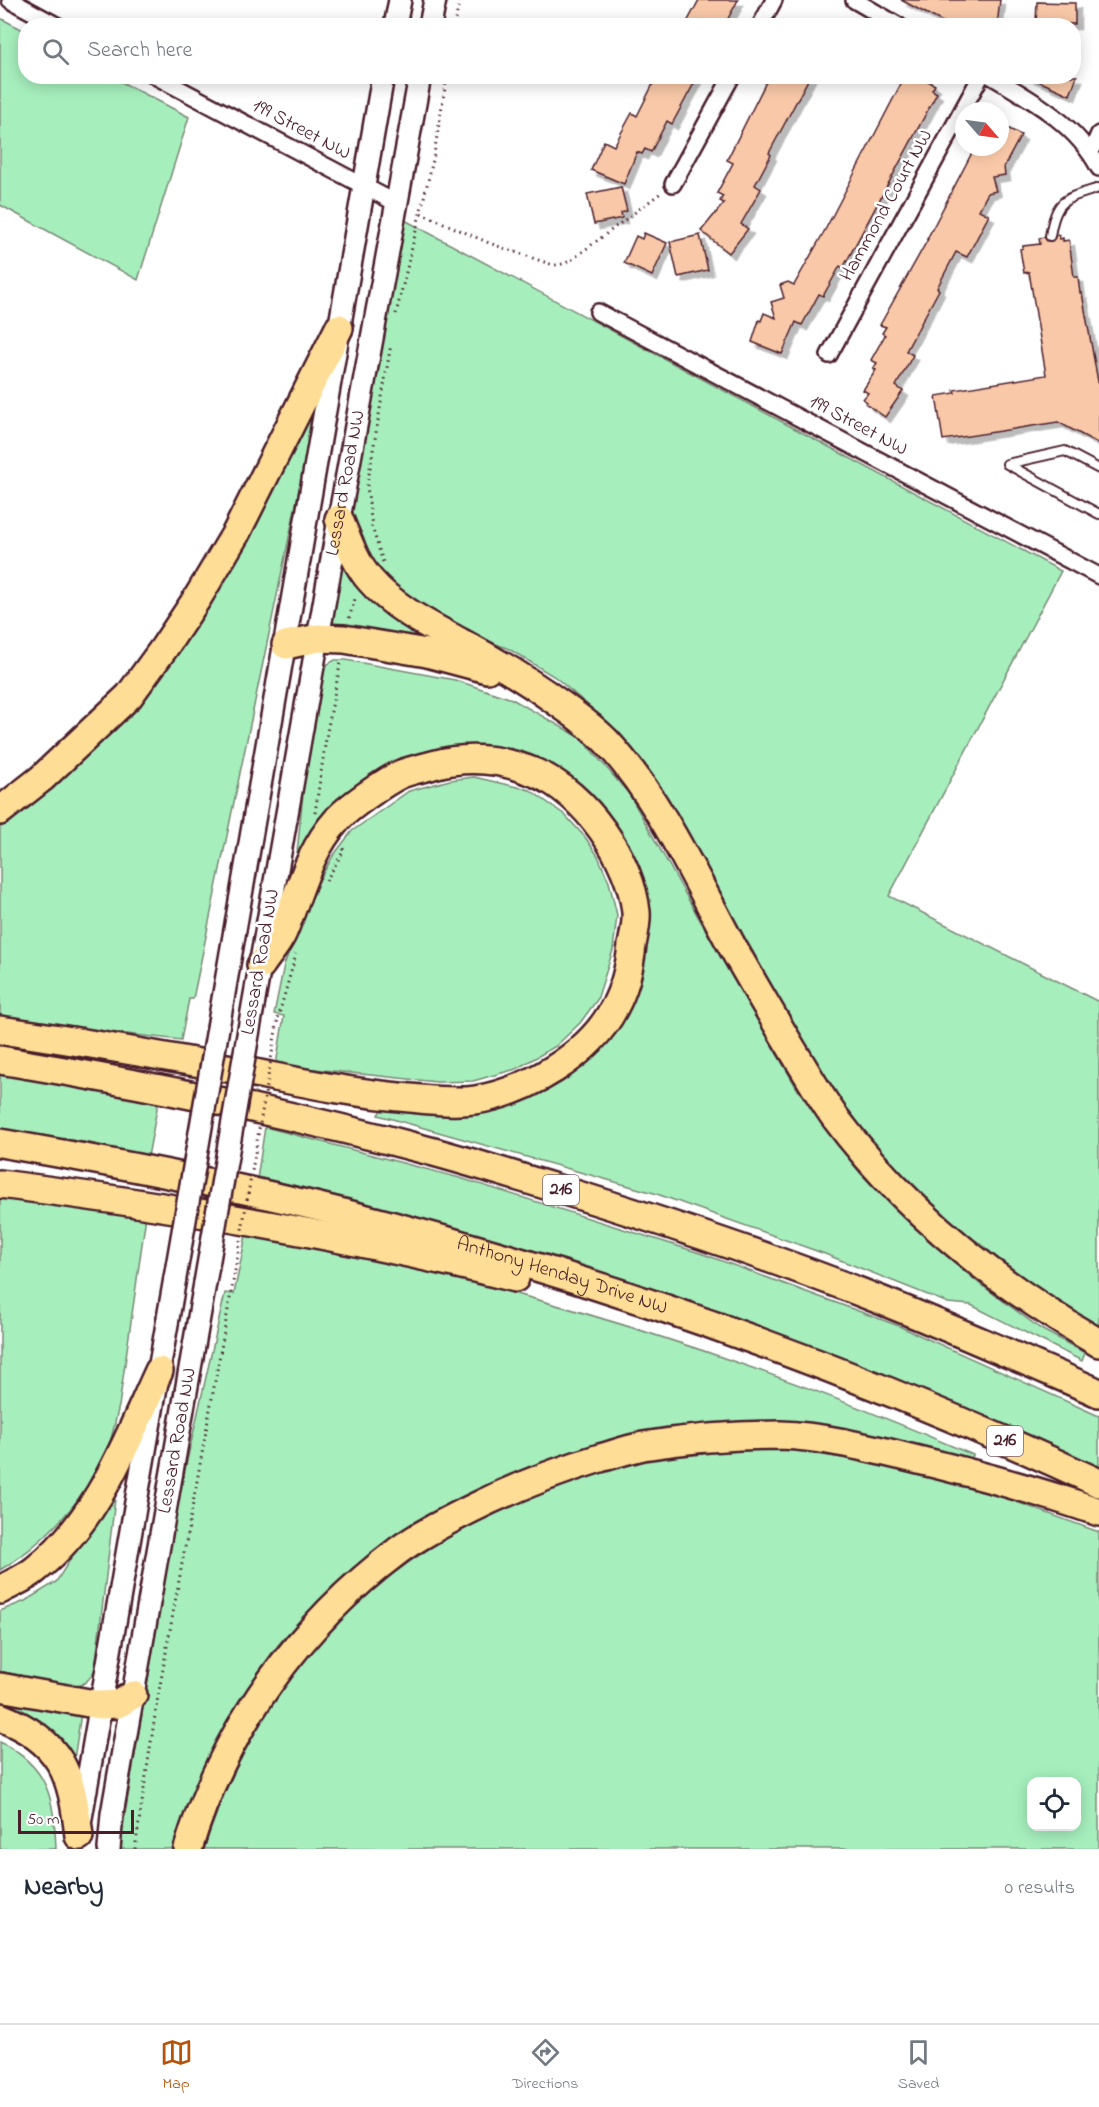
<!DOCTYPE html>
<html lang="en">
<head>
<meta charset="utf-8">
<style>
	body { margin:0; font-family:"Indie Flower",sans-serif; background:#f6f6f7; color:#1f2937 }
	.controls { position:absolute; right:18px; bottom:18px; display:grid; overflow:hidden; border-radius:12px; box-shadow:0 3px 15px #0003 }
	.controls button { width:54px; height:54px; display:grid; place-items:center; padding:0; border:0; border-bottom:2px solid #e0e1e3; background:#fff; color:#1f2937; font:30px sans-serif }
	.compass { position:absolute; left:955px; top:102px; width:54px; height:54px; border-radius:50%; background:#fff; box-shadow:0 3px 15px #0003; rotate:118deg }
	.scale { position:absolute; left:18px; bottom:15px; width:116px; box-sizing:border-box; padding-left:6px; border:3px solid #4a1f2b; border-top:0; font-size:16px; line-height:21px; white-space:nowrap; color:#4a1f2b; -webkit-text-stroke:4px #fff; paint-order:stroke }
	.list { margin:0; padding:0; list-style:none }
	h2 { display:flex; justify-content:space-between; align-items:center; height:78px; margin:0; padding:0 24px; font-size:26px }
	h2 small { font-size:20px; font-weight:400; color:#747a83 }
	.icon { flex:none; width:33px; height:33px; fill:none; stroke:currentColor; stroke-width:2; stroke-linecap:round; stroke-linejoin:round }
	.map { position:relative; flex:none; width:1099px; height:1849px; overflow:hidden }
	.search { position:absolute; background:#fff; box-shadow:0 3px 15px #0003; left:18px; right:18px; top:18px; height:66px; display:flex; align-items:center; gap:15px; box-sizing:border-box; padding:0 21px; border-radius:24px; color:#747a83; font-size:22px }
	.sheet { height:174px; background:#fff }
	nav { display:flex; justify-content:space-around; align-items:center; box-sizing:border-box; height:84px; border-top:2px solid #e0e1e3; background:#fff; font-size:16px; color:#747a83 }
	nav a { display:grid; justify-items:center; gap:3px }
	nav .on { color:#b45309 }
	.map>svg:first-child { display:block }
</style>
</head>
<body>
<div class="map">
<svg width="1099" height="1849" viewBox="0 0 1099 1849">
	<defs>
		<filter id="shadow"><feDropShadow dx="5.5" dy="5.5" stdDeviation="0" flood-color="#0004"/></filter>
	</defs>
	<rect width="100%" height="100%" fill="#fff"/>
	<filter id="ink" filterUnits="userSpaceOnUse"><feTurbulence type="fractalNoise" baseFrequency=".0167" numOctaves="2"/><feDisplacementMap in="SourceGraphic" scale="12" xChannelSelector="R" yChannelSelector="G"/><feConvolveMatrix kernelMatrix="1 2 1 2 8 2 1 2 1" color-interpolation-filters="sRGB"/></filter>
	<g filter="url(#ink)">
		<g fill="#a6efbd" stroke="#788774" stroke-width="1.5" fill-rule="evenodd">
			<polygon points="0,18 25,31 26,76 112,77 189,117 138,280 0,205"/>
			<polygon points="401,218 1061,571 889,896 1099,1002 1099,1330 1080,1320 949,1223 885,1159 823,1076 654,777 610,724 555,677 509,649 430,619 387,591 353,528 351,505"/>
			<polygon points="317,403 193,999 189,999 181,1040 0,1020 0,828 82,761 117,727 173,655 309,408"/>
			<polygon points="343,559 431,640 336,626 333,622"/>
			<polygon points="335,660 346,660 455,680 512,699 581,738 629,794 719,954 798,1090 860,1173 910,1222 976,1281 1041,1329 1085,1353 1082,1361 971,1305 948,1303 825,1254 654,1193 378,1115 382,1108 540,1091 578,1069 609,1038 636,987 646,946 642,892 609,817 448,752 301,853 297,853 305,773 323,672 326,665"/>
			<polygon points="474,777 530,790 565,815 585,837 598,856 609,882 617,915 613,950 597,1000 580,1023 556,1046 516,1069 473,1081 437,1082 276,1065 284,1016 274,1014 284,965 308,900 333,856 352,831 409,791 450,780"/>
			<polygon points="0,1075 41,1080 158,1103 148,1157 90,1143 0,1129"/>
			<polygon points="265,1127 460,1178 703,1254 899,1326 1099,1416 1099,1467 1012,1427 844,1358 698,1305 497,1240 257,1179"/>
			<path d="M0 1193 147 1209 119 1406C114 1425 111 1446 102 1463 78 1506 42 1545 0 1570Z"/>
			<path d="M246 1235C320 1250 395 1263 468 1281 640 1325 810 1384 973 1455L971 1459C910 1444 848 1426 785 1421 770 1420 755 1422 740 1423 618 1427 495 1468 394 1537 371 1552 350 1573 330 1592 310 1611 288 1631 272 1653 241 1696 214 1744 193 1792 185 1810 180 1830 174 1849H119L179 1496 225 1293 234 1294Z"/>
			<path d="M783 1449 863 1461 978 1488 1099 1532V1849H204C221 1796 245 1745 276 1698 282 1688 288 1677 296 1668 376 1569 478 1509 599 1473 614 1469 628 1464 643 1461 688 1451 737 1451 783 1449ZM1032 1782H1076V1826H1032Z"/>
			<path d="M109 1498 115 1499 95 1669C90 1679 86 1684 75 1687L0 1671V1611L25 1601 56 1582Z"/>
			<path d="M8 1700 81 1713 74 1760C59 1727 34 1720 6 1703Z"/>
			<path d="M0 1742C49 1767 54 1798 56 1849H0Z"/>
		</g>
		<g fill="#f8c8a8" stroke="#4a1f2b" stroke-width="1.5" filter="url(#shadow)">
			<polygon points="699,0 738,0 724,26 685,26"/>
			<polygon points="901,0 1000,0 997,26 950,26"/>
			<polygon points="1037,2 1075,3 1075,24 1036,23"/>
			<polygon points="657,76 698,76 672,124 667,121 651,152 645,149 642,154 637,152 624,184 591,170 604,141 614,146 632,113 637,116"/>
			<polygon points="769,76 810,76 769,153 771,155 755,185 761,189 741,224 748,229 729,253 701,231 724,203 720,201 723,196 717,193 733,163 727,160"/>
			<polygon points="905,76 920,76 935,85 932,90 937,93 843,268 840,266 823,296 819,294 802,325 796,322 782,354 752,342 759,320 761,321 764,313 776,318 771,302 784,298 780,285 788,282 794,285 825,230"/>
			<polygon points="1027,76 1077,76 1070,95"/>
			<polygon points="1000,124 1021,135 1004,167 1005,175 992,177 996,191 988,193 979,210 989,215 967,257 956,252 937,288 939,290 906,351 913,355 896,386 903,391 885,417 866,404 867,402 863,399 868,393 863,390 876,370 873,369 877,363 871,360 885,335 882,333 886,327 880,325 928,239 927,239 975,147 1000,147"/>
			<polygon points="621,187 627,211 621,213 622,218 594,224 587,194"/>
			<polygon points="644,233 667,243 652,276 624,263 636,236 642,239"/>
			<polygon points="700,235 708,270 678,277 670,242"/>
			<polygon points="1056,235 1059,235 1060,239 1063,238 1063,241 1069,240 1074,277 1078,277 1080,293 1082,293 1099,387 1099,444 1058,422 943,440 936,396 955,393 954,390 1046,375 1029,272 1024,273 1020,249 1023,248 1023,246 1040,244 1039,238 1044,237 1047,241 1052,241"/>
		</g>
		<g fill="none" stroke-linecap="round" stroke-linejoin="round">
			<g stroke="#4a1f2b" stroke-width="12">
				<g id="service">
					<path d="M1050 236C1056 198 1065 199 1099 188"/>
					<polyline points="1099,469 1065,451 1007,464 1099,514"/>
				</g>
			</g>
			<g stroke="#4a1f2b" stroke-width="20">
				<g id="minor">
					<polyline points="10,0 58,26"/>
					<polyline points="854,0 899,26"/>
					<polyline points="760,26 774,0"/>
					<polyline points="155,76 396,203"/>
					<path d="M991 76C1032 100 1076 124 1099 168"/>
					<polyline points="1091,152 1099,134"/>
					<polyline points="673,184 732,76"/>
					<polyline points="598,312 1099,576"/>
					<polyline points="829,355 981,76"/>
				</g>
			</g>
			<g stroke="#4a1f2b" stroke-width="26">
				<g id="secondary">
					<polyline points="395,26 400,0"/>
					<polyline points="430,26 435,0"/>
					<polyline points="223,999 383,76"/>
					<path id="s1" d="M253 1006 339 519 420 76"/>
					<polyline points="81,1818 175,1278"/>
					<path id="s2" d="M109 1849 112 1814 205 1283"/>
				</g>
			</g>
			<g stroke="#4a1f2b" stroke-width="32">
				<g id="motorway">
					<path d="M339 519C348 540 355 563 370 580 394 608 429 625 460 642 496 661 530 682 563 706 578 717 594 728 607 742 661 801 695 878 733 948 757 990 781 1031 806 1072 815 1087 824 1102 834 1116 904 1210 998 1285 1099 1343"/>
					<polyline points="286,645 318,638 344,639 427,653 487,669"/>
					<polyline points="0,811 42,778 129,696 164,648 198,597 236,533 339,328"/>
					<path d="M0 1030C87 1042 173 1058 260 1074 310 1084 359 1094 410 1098 431 1100 454 1103 475 1100 526 1092 590 1055 614 1008 624 990 630 965 632 945 634 935 637 922 636 912 631 860 585 793 536 773 503 759 468 755 433 765 423 768 411 770 401 774 386 781 347 808 337 820 308 852 299 894 283 932 278 944 268 954 261 965"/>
					<path d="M0 1060C145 1084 288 1113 430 1151 471 1162 512 1175 552 1187 659 1220 766 1255 870 1296 947 1326 1023 1360 1099 1393"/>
					<path id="s3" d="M0 1143C129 1165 259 1190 386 1224 631 1289 869 1376 1099 1483"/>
					<path d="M0 1184C173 1206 345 1235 515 1278"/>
					<path d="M0 1590C12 1583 26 1578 36 1569 99 1519 126 1442 159 1371"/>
					<polyline points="0,1687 100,1705 118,1704 133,1695"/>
					<path d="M0 1717C62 1741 72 1774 79 1836"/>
					<path d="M188 1849C223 1730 300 1624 399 1550 421 1534 447 1521 471 1509 513 1488 555 1472 600 1458 614 1454 629 1449 643 1446 688 1439 735 1435 781 1435 819 1436 865 1447 902 1456 969 1472 1034 1489 1099 1512"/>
				</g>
			</g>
			<g stroke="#4a1f2b" stroke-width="3" stroke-dasharray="1.5 4.5" stroke-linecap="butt">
				<polyline points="455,26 459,0"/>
				<path d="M421 213 489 243 553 265C562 265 567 263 574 258L662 192"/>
				<polyline points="396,314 433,160 447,76"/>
				<polyline points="383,562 372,527 367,486 391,344"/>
				<polyline points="349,618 356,596"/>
				<polyline points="315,813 327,732 341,660"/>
				<polyline points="326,881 344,850 342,848"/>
				<polyline points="278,1018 296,954"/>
				<polyline points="135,1849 157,1702 235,1271"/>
			</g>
			<use href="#service" stroke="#fff" stroke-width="8"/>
			<use href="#minor" stroke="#fff" stroke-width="15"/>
			<use href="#secondary" stroke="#fff" stroke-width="21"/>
			<use href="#motorway" stroke="#fedd96" stroke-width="27"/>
			<g stroke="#4a1f2b" stroke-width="26" stroke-linecap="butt">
				<g id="secondary-bridge">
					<polyline points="175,1278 223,999"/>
					<polyline points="205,1283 253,1006"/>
				</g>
			</g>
			<polyline stroke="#4a1f2b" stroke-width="3" stroke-dasharray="1.5 4.5" stroke-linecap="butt" points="235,1271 278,1018"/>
			<use href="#secondary-bridge" stroke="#fff" stroke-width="21"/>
		</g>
	</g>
	<g text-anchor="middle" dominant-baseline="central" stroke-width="5" stroke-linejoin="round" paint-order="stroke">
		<g fill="#fff" stroke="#80626b" stroke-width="1.5">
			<rect x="543" y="1175" width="36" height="30" rx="4.5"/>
			<rect x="987" y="1426" width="36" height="30" rx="4.5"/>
		</g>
		<g font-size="18" font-weight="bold" fill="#4a1f2b">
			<text x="561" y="1190">216</text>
			<text x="1005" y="1441">216</text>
		</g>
		<g font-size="20" fill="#4a1f2b" stroke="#fff">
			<text transform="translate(301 130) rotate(28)">199 Street NW</text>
			<text transform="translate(887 206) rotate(-61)">Hammond Court NW</text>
			<text transform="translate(858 426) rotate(28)">199 Street NW</text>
			<text stroke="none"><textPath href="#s1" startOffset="531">Lessard Road NW</textPath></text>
			<text transform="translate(261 962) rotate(-80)">Lessard Road NW</text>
			<text stroke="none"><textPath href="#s3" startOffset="578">Anthony Henday Drive NW</textPath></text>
			<text stroke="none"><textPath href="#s2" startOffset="414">Lessard Road NW</textPath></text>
		</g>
	</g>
</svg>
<div class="controls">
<button><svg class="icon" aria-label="locate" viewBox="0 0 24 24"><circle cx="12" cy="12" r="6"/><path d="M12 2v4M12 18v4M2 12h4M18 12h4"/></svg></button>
</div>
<svg class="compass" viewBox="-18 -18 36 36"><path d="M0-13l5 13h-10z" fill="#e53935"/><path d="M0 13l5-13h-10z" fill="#747a83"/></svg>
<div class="scale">50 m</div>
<div class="search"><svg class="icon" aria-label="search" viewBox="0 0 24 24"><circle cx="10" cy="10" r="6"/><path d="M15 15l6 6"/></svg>Search here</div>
</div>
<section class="sheet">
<h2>Nearby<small>0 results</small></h2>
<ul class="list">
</ul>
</section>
<nav>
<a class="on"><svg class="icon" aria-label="map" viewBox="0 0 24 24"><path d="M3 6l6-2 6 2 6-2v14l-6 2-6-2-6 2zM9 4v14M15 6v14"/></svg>Map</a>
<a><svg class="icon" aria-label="directions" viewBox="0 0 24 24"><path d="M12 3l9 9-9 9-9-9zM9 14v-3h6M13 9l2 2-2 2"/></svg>Directions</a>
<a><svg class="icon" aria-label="saved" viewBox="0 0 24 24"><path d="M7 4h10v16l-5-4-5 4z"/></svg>Saved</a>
</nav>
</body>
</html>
